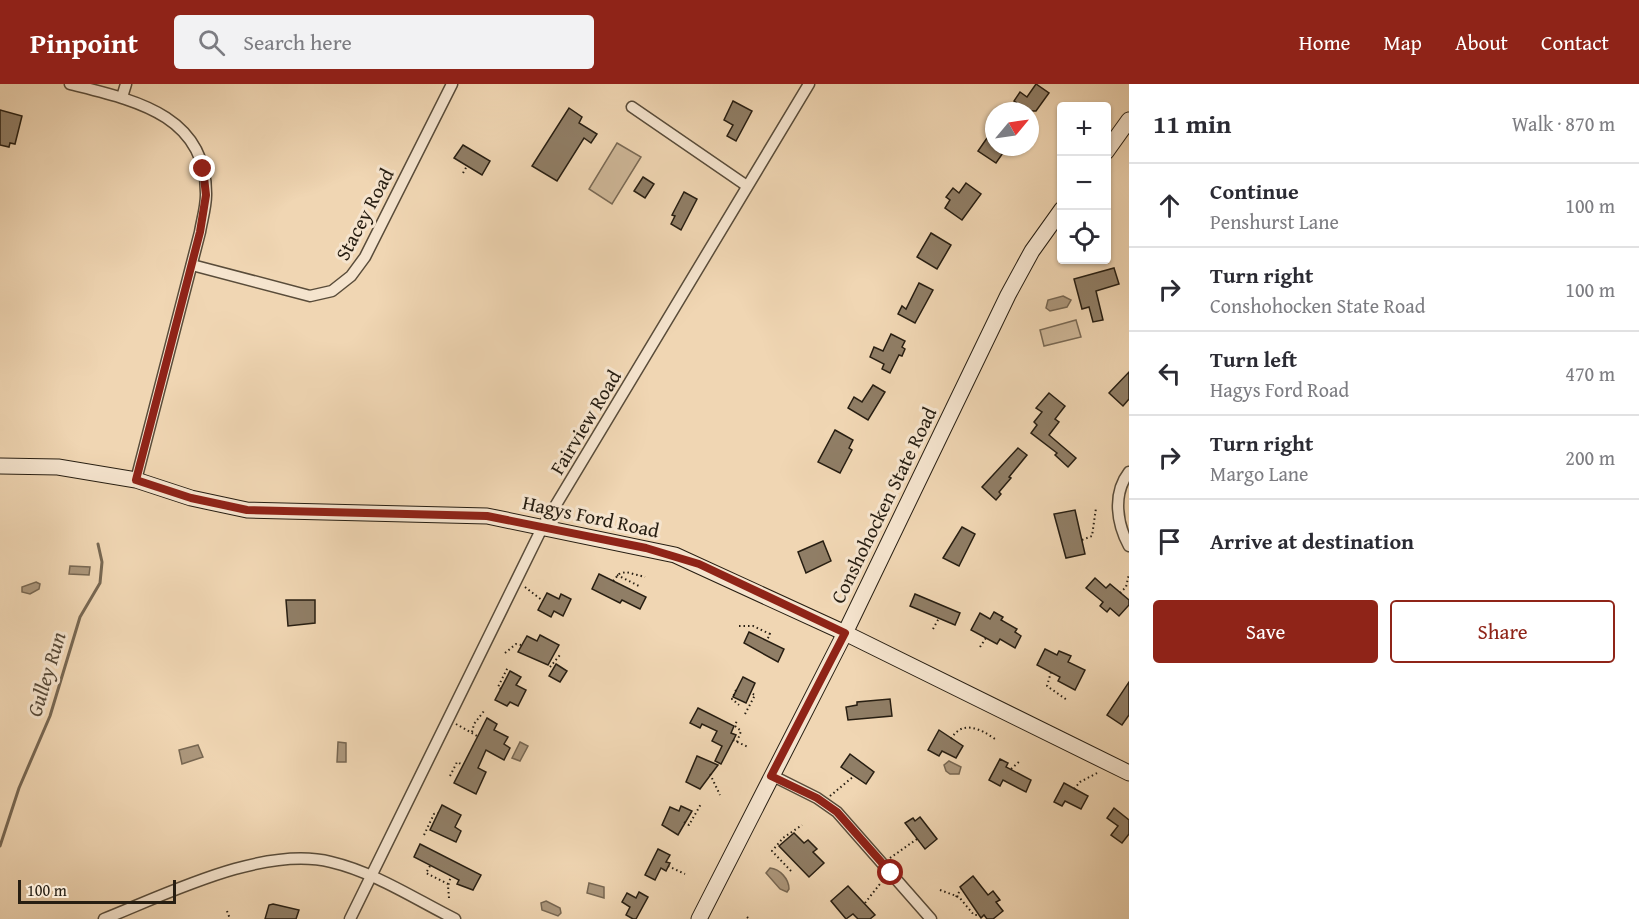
<!DOCTYPE html>
<html lang="en">
<head>
<meta charset="utf-8">
<style>
	body { margin:0; font-family:"Gentium Book Plus",serif; background:#f2f2f3; color:#2b2b33 }
	.controls { position:absolute; right:18px; top:18px; display:grid; overflow:hidden; border-radius:6px; box-shadow:0 2px 4px #0004 }
	.controls button { width:54px; height:54px; display:grid; place-items:center; padding:0; border:0; border-bottom:2px solid #e1e1e2; background:#fff; color:#2b2b33; font:30px sans-serif }
	.compass { position:absolute; left:985px; top:18px; width:54px; height:54px; border-radius:50%; background:#fff; box-shadow:0 2px 4px #0004; rotate:61deg }
	.scale { position:absolute; left:18px; bottom:15px; width:158px; box-sizing:border-box; padding-left:6px; border:3px solid #271e12; border-top:0; font-size:16px; line-height:21px; white-space:nowrap; color:#271e12; -webkit-text-stroke:4px #f5e4ce; paint-order:stroke }
	.stop { position:absolute; width:18px; height:18px; margin:-14px; border:4px solid #8f2418; border-radius:50%; background:#fff }
	.stop.end { background:#8f2418; border-color:#fff; box-shadow:0 2px 6px #0008 }
	.list { margin:0; padding:0; list-style:none }
	h2 { display:flex; justify-content:space-between; align-items:center; height:78px; margin:0; padding:0 24px; font-size:26px }
	h2 small { font-size:20px; font-weight:400; color:#7c7c81 }
	.list li { display:grid; grid-template-columns:39px 1fr auto; gap:18px; align-items:center; box-sizing:border-box; height:84px; padding:0 24px; border-top:2px solid #e1e1e2 }
	.list b { display:block; font-size:22px; white-space:nowrap }
	.list p { margin:0; font-size:20px; white-space:nowrap; color:#7c7c81 }
	.list em { font-size:20px; font-style:normal; color:#7c7c81 }
	.actions { display:flex; gap:12px; padding:18px 24px }
	.actions a { flex:1; padding:14px 0; border:2px solid #8f2418; border-radius:6px; text-align:center; font-size:21px; color:#8f2418 }
	.actions .main { background:#8f2418; color:#fff }
	.icon { flex:none; width:33px; height:33px; fill:none; stroke:currentColor; stroke-width:2; stroke-linecap:round; stroke-linejoin:round }
	.map { position:relative; flex:none; width:1129px; height:835px; overflow:hidden }
	header { display:flex; align-items:center; gap:36px; box-sizing:border-box; height:84px; padding:0 30px; background:#8f2418; color:#fff }
	header strong { font-size:28px }
	nav { display:flex; gap:33px; margin-inline-start:auto; font-size:21px }
	.search { width:420px; height:54px; background:#f2f2f3; display:flex; align-items:center; gap:15px; box-sizing:border-box; padding:0 21px; border-radius:6px; color:#7c7c81; font-size:22px }
	main { display:flex }
	aside { flex:1; background:#fff }
	.map>svg:first-child { display:block }
</style>
</head>
<body>
<header>
<strong>Pinpoint</strong>
<div class="search"><svg class="icon" aria-label="search" viewBox="0 0 24 24"><circle cx="10" cy="10" r="6"/><path d="M15 15l6 6"/></svg>Search here</div>
<nav><a>Home</a><a>Map</a><a>About</a><a>Contact</a></nav>
</header>
<main>
<div class="map">
<svg width="1129" height="835" viewBox="0 0 1129 835">
	<rect width="100%" height="100%" fill="#f0d6b3"/>
	<filter id="stains"><feTurbulence type="fractalNoise" baseFrequency=".00333" numOctaves="4"/><feColorMatrix values="0 0 0 0 .2 0 0 0 0 .09 0 0 0 0 .02 0 0 0 .5 -.17"/></filter>
	<radialGradient id="worn" r=".72"><stop offset=".6" stop-color="#630" stop-opacity="0"/><stop offset="1" stop-color="#630" stop-opacity=".3"/></radialGradient>
	<g fill="#ceb798" stroke="#7a6a55" stroke-width="1.5">
		<polygon points="617,59 641,73 612,120 589,105"/>
		<polygon points="1076,236 1081,253 1044,262 1040,246"/>
	</g>
	<g fill="#ac977c" stroke="#776752" stroke-width="1.5">
		<polygon points="1063,212 1071,216 1067,223 1050,227 1046,224 1048,216"/>
		<polygon points="70,482 90,483 89,491 69,490"/>
		<polygon points="36,498 40,500 39,505 30,510 22,508 22,503"/>
		<polygon points="338,658 346,659 346,678 337,678"/>
		<polygon points="520,658 528,662 520,677 512,674"/>
		<polygon points="198,661 203,673 182,680 179,666"/>
		<polygon points="949,677 961,683 959,690 950,690 946,687 944,681"/>
		<path d="M770 784C780 785 789 795 789 805L787 808 780 805 766 789Z"/>
		<polygon points="589,799 604,803 604,814 587,809"/>
		<polygon points="546,817 560,824 561,829 558,832 542,826 541,819"/>
	</g>
	<g fill="none" stroke-linecap="round" stroke-linejoin="round">
		<polyline stroke="#776752" stroke-width="3" points="0,762 19,704 50,632 80,533 100,499 102,478 98,460"/>
	</g>
	<g fill="#907e66" stroke="#271e12" stroke-width="1.5">
		<polygon points="1036,0 1049,9 1036,27 1015,27 1020,21 1014,17 1020,8 1027,13"/>
		<polygon points="733,17 752,27 736,57 727,52 733,41 724,36"/>
		<polygon points="569,24 582,33 579,39 597,50 591,59 584,54 557,97 532,82"/>
		<polygon points="0,26 22,32 15,60 10,59 9,63 0,61"/>
		<polygon points="994,44 994,63 1007,63 996,79 978,67"/>
		<polygon points="463,61 490,77 482,91 454,74"/>
		<polygon points="643,93 654,100 645,114 634,107"/>
		<polygon points="966,99 981,110 962,136 945,124 950,116 946,113 953,104 959,109"/>
		<polygon points="684,108 697,115 681,146 671,140 675,132 672,131"/>
		<polygon points="931,149 951,161 937,185 917,173"/>
		<polygon points="1114,184 1119,200 1096,207 1103,236 1093,238 1089,223 1082,225 1074,195"/>
		<polygon points="919,199 933,206 915,239 898,230 902,222 906,225"/>
		<polygon points="891,250 905,257 902,263 905,265 902,272 899,271 890,289 882,285 884,280 870,273 874,263 883,267"/>
		<polygon points="1129,288 1129,315 1123,322 1109,309"/>
		<polygon points="873,301 885,308 868,336 848,324 854,313 862,318"/>
		<polygon points="1049,309 1065,322 1055,335 1059,338 1049,351 1076,374 1068,383 1055,371 1057,369 1031,349 1037,341 1034,338 1042,328 1036,324"/>
		<polygon points="835,346 853,356 849,364 852,366 840,389 818,378"/>
		<polygon points="1018,364 1027,371 1009,393 1011,394 999,408 1001,410 996,416 982,403"/>
		<polygon points="1075,426 1085,470 1066,474 1054,430"/>
		<polygon points="962,443 975,450 959,482 943,474"/>
		<polygon points="823,457 831,477 806,489 798,468"/>
		<polygon points="599,490 646,513 640,525 622,516 620,519 592,505"/>
		<polygon points="1095,494 1106,504 1110,500 1129,516 1129,521 1119,532 1110,524 1107,528 1100,522 1103,518 1086,504"/>
		<polygon points="547,509 559,515 561,510 571,515 563,532 554,527 551,533 538,526"/>
		<polygon points="915,510 960,529 955,541 910,522"/>
		<polygon points="286,516 315,516 315,539 288,542"/>
		<polygon points="994,528 1003,533 1001,536 1017,545 1015,548 1021,552 1015,564 1000,555 997,560 971,546 980,529 990,535"/>
		<polygon points="749,548 784,565 778,578 744,559"/>
		<polygon points="540,551 559,561 548,581 518,568 527,552 537,557"/>
		<polygon points="1045,565 1057,571 1059,567 1071,572 1068,578 1085,586 1075,606 1058,597 1060,593 1037,581"/>
		<polygon points="556,580 567,587 560,598 549,592"/>
		<polygon points="510,587 521,593 516,601 526,606 518,622 510,618 507,622 495,616"/>
		<polygon points="743,593 755,599 746,619 733,613"/>
		<polygon points="1129,598 1129,631 1122,641 1107,631"/>
		<polygon points="890,615 892,632 848,636 846,623 857,621 857,618"/>
		<polygon points="698,624 734,642 731,649 736,651 721,680 715,677 722,662 712,657 717,647 702,640 700,644 690,639"/>
		<polygon points="487,634 497,640 494,646 508,653 504,660 510,664 504,676 486,666 478,684 486,688 476,710 454,699"/>
		<polygon points="939,646 963,662 956,674 942,667 939,672 928,666"/>
		<polygon points="850,670 874,688 866,700 841,683"/>
		<polygon points="697,672 718,681 700,705 686,698"/>
		<polygon points="1000,675 1008,679 1006,683 1031,696 1026,708 1003,696 1000,702 989,696"/>
		<polygon points="1064,699 1088,712 1081,725 1065,717 1062,722 1054,718"/>
		<polygon points="442,721 461,731 455,743 461,747 456,758 430,746"/>
		<polygon points="681,722 692,727 678,751 662,741 670,723 679,727"/>
		<polygon points="1114,724 1129,736 1129,750 1122,759 1111,751 1118,742 1107,734"/>
		<polygon points="920,733 937,755 925,765 905,739 913,734 915,737"/>
		<polygon points="794,749 804,759 808,756 817,765 813,768 824,779 809,793 779,762"/>
		<polygon points="420,760 481,791 473,806 457,800 459,796 414,773"/>
		<polygon points="658,765 670,771 666,778 670,779 666,787 661,784 655,796 645,791"/>
		<polygon points="973,792 988,811 993,807 1000,816 996,818 1003,827 993,835 987,835 984,831 981,834 960,803"/>
		<polygon points="848,802 875,831 870,835 858,835 853,830 846,835 831,817"/>
		<polygon points="639,808 648,813 636,835 633,835 626,831 630,823 622,818 627,809 636,814"/>
		<polygon points="273,820 299,826 296,835 265,835 269,821"/>
	</g>
	<g fill="none" stroke-linecap="round" stroke-linejoin="round">
		<g stroke="#594c3a" stroke-width="13">
			<g id="street">
				<path d="M70 0C133 16 207 30 206 111 206 123 202 136 200 148L136 396"/>
				<polyline points="122,13 126,0"/>
				<polyline points="632,23 747,102"/>
				<polyline points="192,181 310,212 332,207 351,192 365,173 452,0"/>
				<path d="M1129 388C1112 410 1117 440 1129 462"/>
				<polyline points="771,691 817,714 837,728 931,835"/>
				<path d="M104 835C167 810 264 761 331 778 374 788 415 815 455 835"/>
				<polyline points="350,835 542,444 809,0"/>
			</g>
		</g>
		<g stroke="#271e12" stroke-width="17">
			<g id="secondary">
				<polyline points="1106,68 1129,36"/>
				<polyline points="0,382 58,383 136,396 191,414 247,426 487,432 675,471 845,549 1129,689"/>
				<polyline points="699,835 845,549 1008,211 1032,167 1062,125"/>
			</g>
		</g>
		<g stroke="#271e12" stroke-width="2" stroke-dasharray="1.5 3" stroke-linecap="butt">
			<polyline points="463,89 467,82"/>
			<polyline points="1082,456 1092,452 1096,424"/>
			<polyline points="617,491 641,503"/>
			<polyline points="613,497 619,490 626,488 645,493"/>
			<polyline points="525,503 543,517"/>
			<polyline points="1120,509 1126,503 1129,490"/>
			<polyline points="739,542 753,542 770,550 767,556"/>
			<polyline points="933,545 939,534"/>
			<polyline points="980,563 986,554"/>
			<polyline points="505,569 516,560 521,561"/>
			<polyline points="550,583 560,571"/>
			<polyline points="1051,588 1047,602 1067,616"/>
			<polyline points="501,605 498,603 508,583"/>
			<polyline points="736,606 732,615 739,621"/>
			<polyline points="745,630 755,611 751,609"/>
			<polyline points="456,640 477,652"/>
			<polyline points="472,648 474,640 484,627"/>
			<path d="M951 655C962 636 979 644 995 655"/>
			<polyline points="733,656 748,663"/>
			<polyline points="737,658 741,647 735,642 737,636"/>
			<polyline points="1011,685 1021,676"/>
			<polyline points="710,690 720,711"/>
			<polyline points="450,692 457,678 463,681"/>
			<polyline points="1074,705 1080,698 1099,688"/>
			<polyline points="830,712 854,692"/>
			<polyline points="684,738 689,741 701,720"/>
			<polyline points="424,751 434,730 438,729"/>
			<polyline points="890,774 917,755"/>
			<polyline points="430,782 426,789 448,800"/>
			<polyline points="668,782 685,790"/>
			<polyline points="791,787 772,767 783,754 802,741"/>
			<polyline points="940,806 959,813 974,831 979,831"/>
			<polyline points="956,813 961,805"/>
			<polyline points="449,814 448,802 451,792"/>
			<polyline points="865,819 883,796"/>
			<polyline points="227,827 230,835"/>
			<polyline points="747,833 749,835"/>
		</g>
		<use href="#street" stroke="#f5e4ce" stroke-width="10"/>
		<use href="#secondary" stroke="#f5e4ce" stroke-width="15"/>
	</g>
	<g fill="none" stroke-linecap="round" stroke-linejoin="round">
		<polyline stroke="#8f2418" stroke-width="8" points="203,85 206,111 200,148 136,396 191,414 247,426 487,432 646,464 699,480 845,549 771,692 817,714 837,728 891,789"/>
	</g>
	<g text-anchor="middle" dominant-baseline="central" stroke-width="6" stroke-linejoin="round" paint-order="stroke">
		<g font-size="20" fill="#271e12" stroke="#f5e4ce">
			<text transform="translate(364 130) rotate(-62)">Stacey Road</text>
			<text transform="translate(585 338) rotate(-59)">Fairview Road</text>
			<text transform="translate(883 421) rotate(-64)">Conshohocken State Road</text>
			<text transform="translate(591 432) rotate(12)">Hagys Ford Road</text>
		</g>
		<g font-size="21" font-style="italic" fill="#564837" stroke="#f5e4ce">
			<text transform="translate(46 590) rotate(-73)">Gulley Run</text>
		</g>
	</g>
	<rect width="100%" height="100%" filter="url(#stains)"/>
	<rect width="100%" height="100%" fill="url(#worn)"/>
</svg>
<div class="controls">
<button>+</button>
<button>−</button>
<button><svg class="icon" aria-label="locate" viewBox="0 0 24 24"><circle cx="12" cy="12" r="6"/><path d="M12 2v4M12 18v4M2 12h4M18 12h4"/></svg></button>
</div>
<svg class="compass" viewBox="-18 -18 36 36"><path d="M0-13l5 13h-10z" fill="#e53935"/><path d="M0 13l5-13h-10z" fill="#7c7c81"/></svg>
<div class="scale">100 m</div>
<div class="stop" style="left:891px;top:789px"></div>
<div class="stop end" style="left:203px;top:85px"></div>
</div>
<aside>
<h2>11 min<small>Walk · 870 m</small></h2>
<ul class="list">
<li><svg class="icon" aria-label="ahead" viewBox="0 0 24 24"><path d="M12 20V5M6 11l6-6 6 6"/></svg><div><b>Continue</b><p>Penshurst Lane</p></div><em>100 m</em></li>
<li><svg class="icon" aria-label="right" viewBox="0 0 24 24"><path d="M7 20v-9h11M14 6l5 5-5 5"/></svg><div><b>Turn right</b><p>Conshohocken State Road</p></div><em>100 m</em></li>
<li><svg class="icon" aria-label="left" viewBox="0 0 24 24"><path d="M17 20v-9H6M10 6l-5 5 5 5"/></svg><div><b>Turn left</b><p>Hagys Ford Road</p></div><em>470 m</em></li>
<li><svg class="icon" aria-label="right" viewBox="0 0 24 24"><path d="M7 20v-9h11M14 6l5 5-5 5"/></svg><div><b>Turn right</b><p>Margo Lane</p></div><em>200 m</em></li>
<li><svg class="icon" aria-label="arrive" viewBox="0 0 24 24"><path d="M6 21V4h12l-3 4 3 4H6"/></svg><div><b>Arrive at destination</b></div></li>
</ul>
<div class="actions"><a class="main">Save</a><a>Share</a></div>
</aside>
</main>
</body>
</html>
